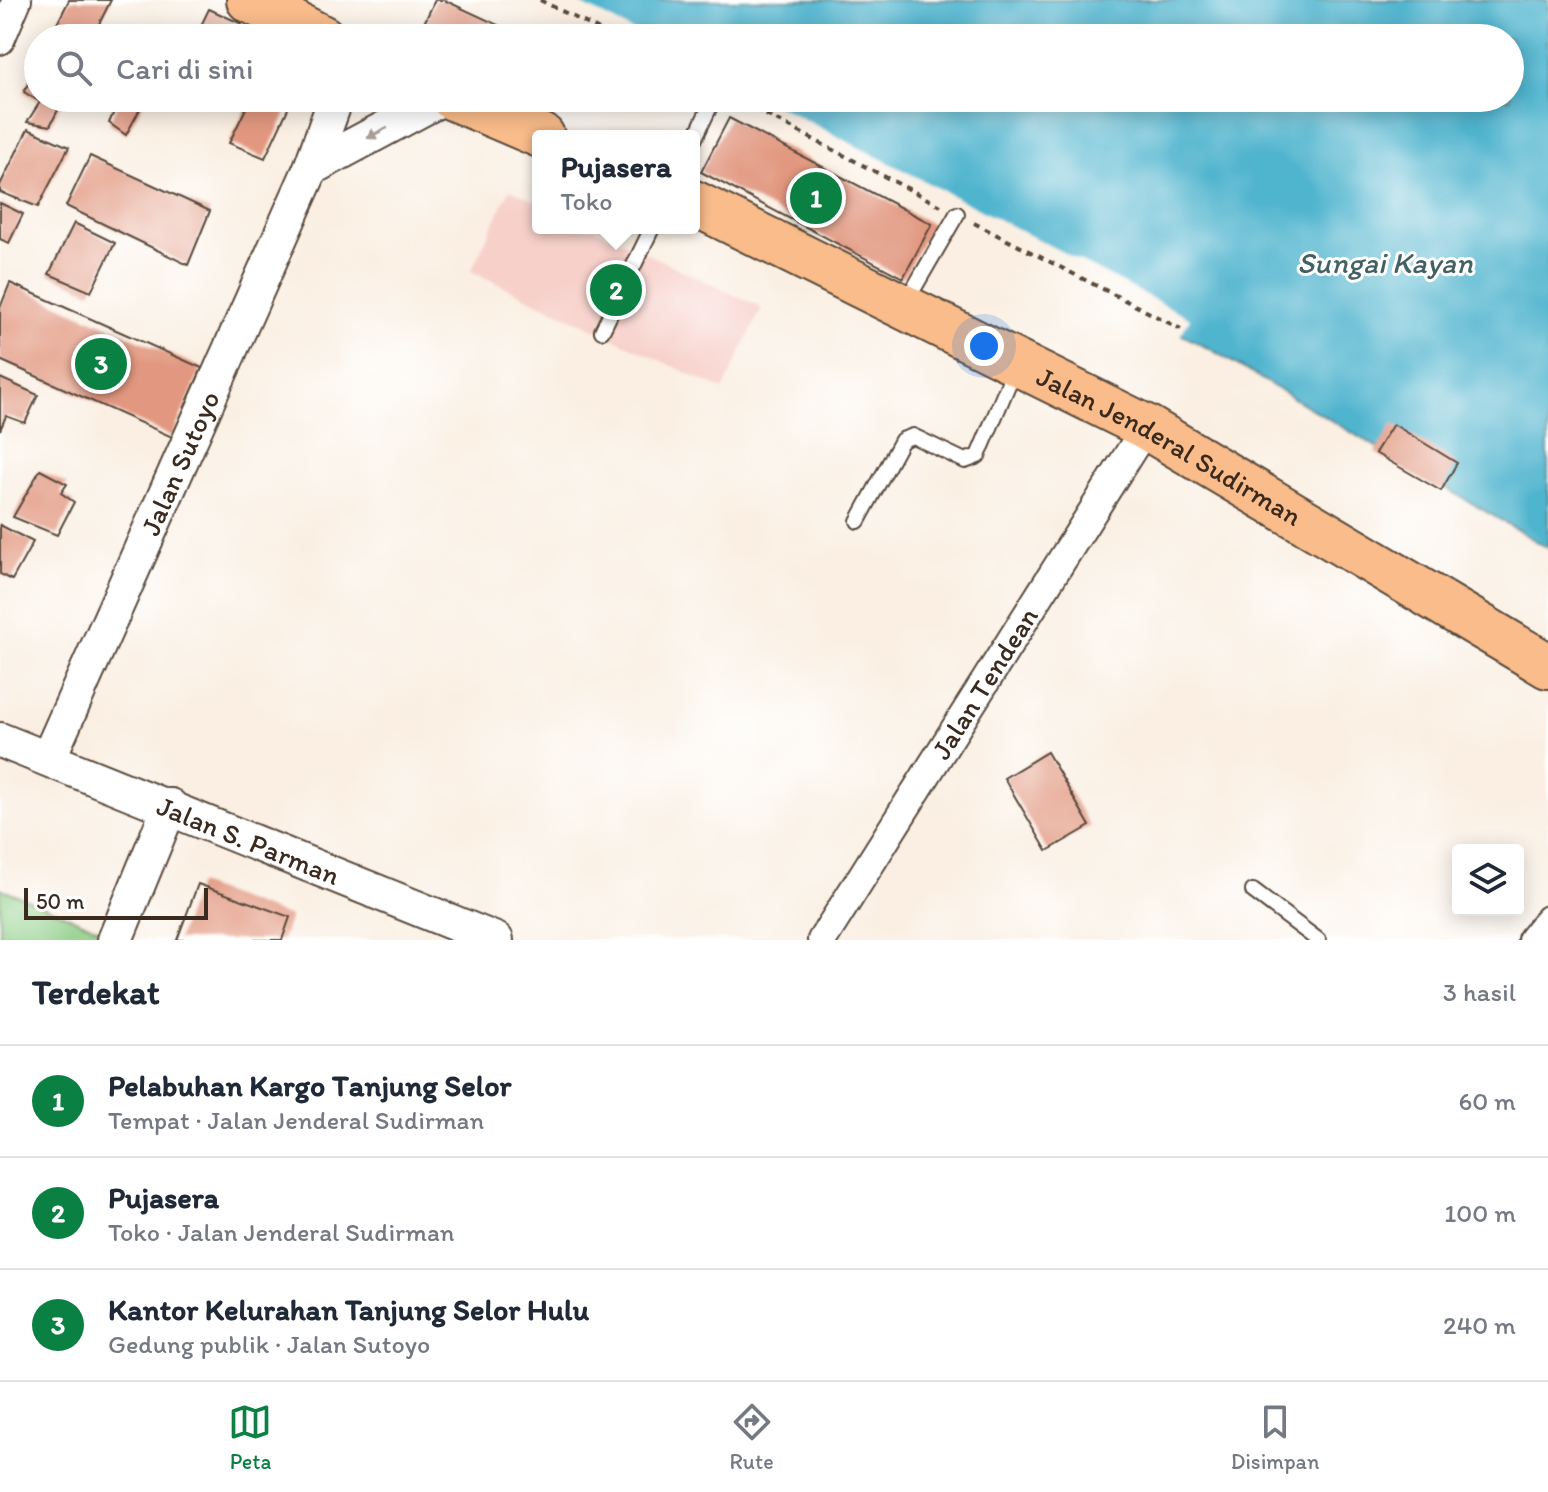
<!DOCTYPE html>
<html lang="id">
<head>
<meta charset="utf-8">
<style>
	body { margin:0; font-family:Itim,sans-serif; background:#f2f2f3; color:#1f2937 }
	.controls { position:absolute; right:24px; bottom:24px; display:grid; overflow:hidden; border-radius:8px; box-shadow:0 4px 20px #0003 }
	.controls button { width:72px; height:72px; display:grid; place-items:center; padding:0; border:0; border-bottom:2px solid #e0e1e3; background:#fff; color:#1f2937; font:40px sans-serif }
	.scale { position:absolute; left:24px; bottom:20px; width:184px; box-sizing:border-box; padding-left:8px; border:4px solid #3b2a1e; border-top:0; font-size:22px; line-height:28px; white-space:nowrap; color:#3b2a1e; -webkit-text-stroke:6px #fff; paint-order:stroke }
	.you { position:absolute; left:984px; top:346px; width:28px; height:28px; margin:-20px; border:6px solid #fff; border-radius:50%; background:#1a73e8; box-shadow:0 0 0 12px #1a73e833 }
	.badge { display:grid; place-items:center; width:52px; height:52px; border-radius:50%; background:#0b8043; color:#fff; font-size:26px; font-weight:700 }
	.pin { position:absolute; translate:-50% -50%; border:4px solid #fff; box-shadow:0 2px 8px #0006 }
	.popup { position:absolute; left:532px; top:130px; width:168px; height:104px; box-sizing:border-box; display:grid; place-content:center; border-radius:8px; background:#fff; filter:drop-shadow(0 2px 6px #0005); font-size:26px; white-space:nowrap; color:#747a83 }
	.popup b { font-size:30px; color:#1f2937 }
	.popup::after { content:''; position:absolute; left:50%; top:100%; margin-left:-16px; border:16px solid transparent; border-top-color:#fff }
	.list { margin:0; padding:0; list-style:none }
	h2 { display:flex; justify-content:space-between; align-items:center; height:104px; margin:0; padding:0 32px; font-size:34px }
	h2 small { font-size:26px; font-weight:400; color:#747a83 }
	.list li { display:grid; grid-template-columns:52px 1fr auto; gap:24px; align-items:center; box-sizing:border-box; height:112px; padding:0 32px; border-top:2px solid #e0e1e3 }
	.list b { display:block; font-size:30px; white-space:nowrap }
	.list p { margin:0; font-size:26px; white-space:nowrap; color:#747a83 }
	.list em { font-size:26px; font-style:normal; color:#747a83 }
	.icon { flex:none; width:44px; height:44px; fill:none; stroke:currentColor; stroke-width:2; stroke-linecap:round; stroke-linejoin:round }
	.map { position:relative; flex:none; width:1548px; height:940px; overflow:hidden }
	.search { position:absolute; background:#fff; box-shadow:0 4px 20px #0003; left:24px; right:24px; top:24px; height:88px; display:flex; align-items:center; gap:20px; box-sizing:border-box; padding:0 28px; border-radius:44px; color:#747a83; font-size:30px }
	.sheet { height:440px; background:#fff }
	nav { display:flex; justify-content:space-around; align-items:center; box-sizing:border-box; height:112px; border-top:2px solid #e0e1e3; background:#fff; font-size:22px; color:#747a83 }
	nav a { display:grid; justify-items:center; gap:4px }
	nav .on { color:#0b8043 }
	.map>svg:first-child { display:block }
</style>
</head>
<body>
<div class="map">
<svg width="1548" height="940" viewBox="0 0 1548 940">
	<rect width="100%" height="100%" fill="#fff"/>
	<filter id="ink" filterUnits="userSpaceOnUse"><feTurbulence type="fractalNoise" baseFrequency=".0125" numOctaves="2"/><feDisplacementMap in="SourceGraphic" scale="16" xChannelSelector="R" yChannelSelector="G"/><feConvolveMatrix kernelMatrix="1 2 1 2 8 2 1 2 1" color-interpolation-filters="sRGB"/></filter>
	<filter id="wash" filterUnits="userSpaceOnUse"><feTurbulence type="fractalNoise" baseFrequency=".006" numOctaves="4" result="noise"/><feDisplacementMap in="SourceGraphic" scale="32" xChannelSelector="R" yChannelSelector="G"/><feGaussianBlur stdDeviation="1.8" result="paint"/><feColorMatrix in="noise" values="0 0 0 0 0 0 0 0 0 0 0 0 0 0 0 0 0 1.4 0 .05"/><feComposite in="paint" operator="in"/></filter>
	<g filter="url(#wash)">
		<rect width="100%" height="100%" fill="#faefe2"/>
		<polygon fill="#f7d0ca" points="510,189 538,202 538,228 593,228 762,308 723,390 471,271"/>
		<polygon fill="#8ccc84" stroke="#647b51" stroke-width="2" points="0,888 100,929 95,940 0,940"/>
		<polygon fill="#4fb4ce" stroke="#456f76" stroke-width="2" points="529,0 1548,0 1548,548 1210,349 720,98 1510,98 1510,38 603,38"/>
		<g fill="#faefe2">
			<polygon points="525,0 573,0 647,38 594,38 527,4"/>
			<polygon points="716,98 763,98 1190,318 1179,338 718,102"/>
		</g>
		<g id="blocks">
			<g fill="#e29880">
				<polygon points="69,0 111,0 92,38 50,38"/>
				<polygon points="435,0 444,0 526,38 417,38"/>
				<polygon points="209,9 242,24 235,38 195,38"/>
				<polygon points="38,63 38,98 64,98 50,126 27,122 40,102 24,92"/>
				<polygon points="120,98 146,98 126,135 109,123"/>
				<polygon points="251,98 293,98 265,158 229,143"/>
				<polygon points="548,98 585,98 578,112"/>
				<polygon points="729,118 932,224 903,278 701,172"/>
				<polygon points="28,129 69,147 38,207 0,192 0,185"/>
				<polygon points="90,156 210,211 188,265 66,206"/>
				<polygon points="0,203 23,214 9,243 0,239"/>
				<polygon points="74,223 115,243 91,292 49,274"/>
				<polygon points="10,283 202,368 172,437 0,360 0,308"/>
				<polygon points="0,378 38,395 25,423 6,416 0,430"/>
				<polygon points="1393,424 1457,463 1441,491 1375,453"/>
				<polygon points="40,470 67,484 61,493 74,502 57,535 13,517"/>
				<polygon points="0,525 33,542 12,580 0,574"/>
				<polygon points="1047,752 1090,826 1047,851 1004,778"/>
				<polygon points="198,884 290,917 282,940 177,940"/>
			</g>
		</g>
	</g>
	<g filter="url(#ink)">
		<use href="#blocks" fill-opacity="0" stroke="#58483b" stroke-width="2"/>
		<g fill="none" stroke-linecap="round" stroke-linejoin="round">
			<g stroke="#58483b" stroke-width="18">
				<g id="service">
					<polyline points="694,140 714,98"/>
					<polyline points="906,302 957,214"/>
					<polyline points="602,331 652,228"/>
					<polyline points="858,521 902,440 913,436 965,461 978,456 1016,366"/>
					<polyline points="1253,891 1318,940"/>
				</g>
			</g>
			<g stroke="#58483b" stroke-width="32">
				<g id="minor">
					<polyline points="0,40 17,0"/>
					<path id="s1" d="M822 940 1146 427"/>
					<polyline points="1532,940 1548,920"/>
				</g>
			</g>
			<g stroke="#58483b" stroke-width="38">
				<g id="tertiary">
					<polyline points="311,168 442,98"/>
					<path id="s2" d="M0 740 496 940"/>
					<path id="s3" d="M48 759 311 168 336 98"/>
					<polyline points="115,940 170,806"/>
				</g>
			</g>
			<g stroke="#58483b" stroke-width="48">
				<g id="trunk">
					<polyline points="249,0 323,38"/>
					<polyline points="453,98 542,136"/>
					<path id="s4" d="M694 203 1146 427 1548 666"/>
				</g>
			</g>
			<g stroke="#58483b" stroke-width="4" stroke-dasharray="6 6" stroke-linecap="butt">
				<polyline points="540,0 615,38"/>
				<polyline points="734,98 941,206"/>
				<polyline points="974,223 1181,329"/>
			</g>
			<use href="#service" stroke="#fff" stroke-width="14"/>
			<use href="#minor" stroke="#fff" stroke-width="28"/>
			<use href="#tertiary" stroke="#fff" stroke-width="34"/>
			<use href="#trunk" stroke="#f9bc8a" stroke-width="44"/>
		</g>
		<defs><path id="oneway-solid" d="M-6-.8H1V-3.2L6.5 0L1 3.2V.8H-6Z" transform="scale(2)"/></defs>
		<use fill="#a79f9a" href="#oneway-solid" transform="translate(377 133) rotate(152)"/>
	</g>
	<g text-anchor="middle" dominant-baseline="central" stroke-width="6" stroke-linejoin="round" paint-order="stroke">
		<g font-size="28" fill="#3b2a1e" stroke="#fff">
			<text stroke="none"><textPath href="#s4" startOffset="534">Jalan Jenderal Sudirman</textPath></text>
			<text stroke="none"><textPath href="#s3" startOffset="324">Jalan Sutoyo</textPath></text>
			<text stroke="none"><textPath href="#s1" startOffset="304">Jalan Tendean</textPath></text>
			<text stroke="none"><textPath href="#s2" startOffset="268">Jalan S. Parman</textPath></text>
		</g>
		<g font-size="30" font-style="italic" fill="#436164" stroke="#fff">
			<text x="1385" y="262">Sungai Kayan</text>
		</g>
	</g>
</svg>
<div class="controls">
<button><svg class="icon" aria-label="layers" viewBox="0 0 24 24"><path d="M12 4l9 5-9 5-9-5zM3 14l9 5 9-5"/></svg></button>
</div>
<div class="scale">50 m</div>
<div class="you"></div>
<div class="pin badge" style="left:816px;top:198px">1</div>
<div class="pin badge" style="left:616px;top:290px">2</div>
<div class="popup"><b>Pujasera</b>Toko</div>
<div class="pin badge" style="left:101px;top:364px">3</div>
<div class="search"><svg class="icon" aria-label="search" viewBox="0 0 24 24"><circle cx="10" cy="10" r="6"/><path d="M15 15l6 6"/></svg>Cari di sini</div>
</div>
<section class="sheet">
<h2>Terdekat<small>3 hasil</small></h2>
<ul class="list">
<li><span class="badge">1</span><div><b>Pelabuhan Kargo Tanjung Selor</b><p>Tempat · Jalan Jenderal Sudirman</p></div><em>60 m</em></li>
<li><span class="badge">2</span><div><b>Pujasera</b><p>Toko · Jalan Jenderal Sudirman</p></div><em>100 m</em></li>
<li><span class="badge">3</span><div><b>Kantor Kelurahan Tanjung Selor Hulu</b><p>Gedung publik · Jalan Sutoyo</p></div><em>240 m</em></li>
</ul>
</section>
<nav>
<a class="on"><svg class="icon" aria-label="map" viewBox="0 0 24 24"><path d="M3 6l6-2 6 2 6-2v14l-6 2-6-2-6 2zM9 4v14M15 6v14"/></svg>Peta</a>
<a><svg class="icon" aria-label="directions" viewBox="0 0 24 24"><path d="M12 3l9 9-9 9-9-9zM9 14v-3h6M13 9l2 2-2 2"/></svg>Rute</a>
<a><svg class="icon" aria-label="saved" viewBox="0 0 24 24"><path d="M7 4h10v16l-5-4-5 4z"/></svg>Disimpan</a>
</nav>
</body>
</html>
